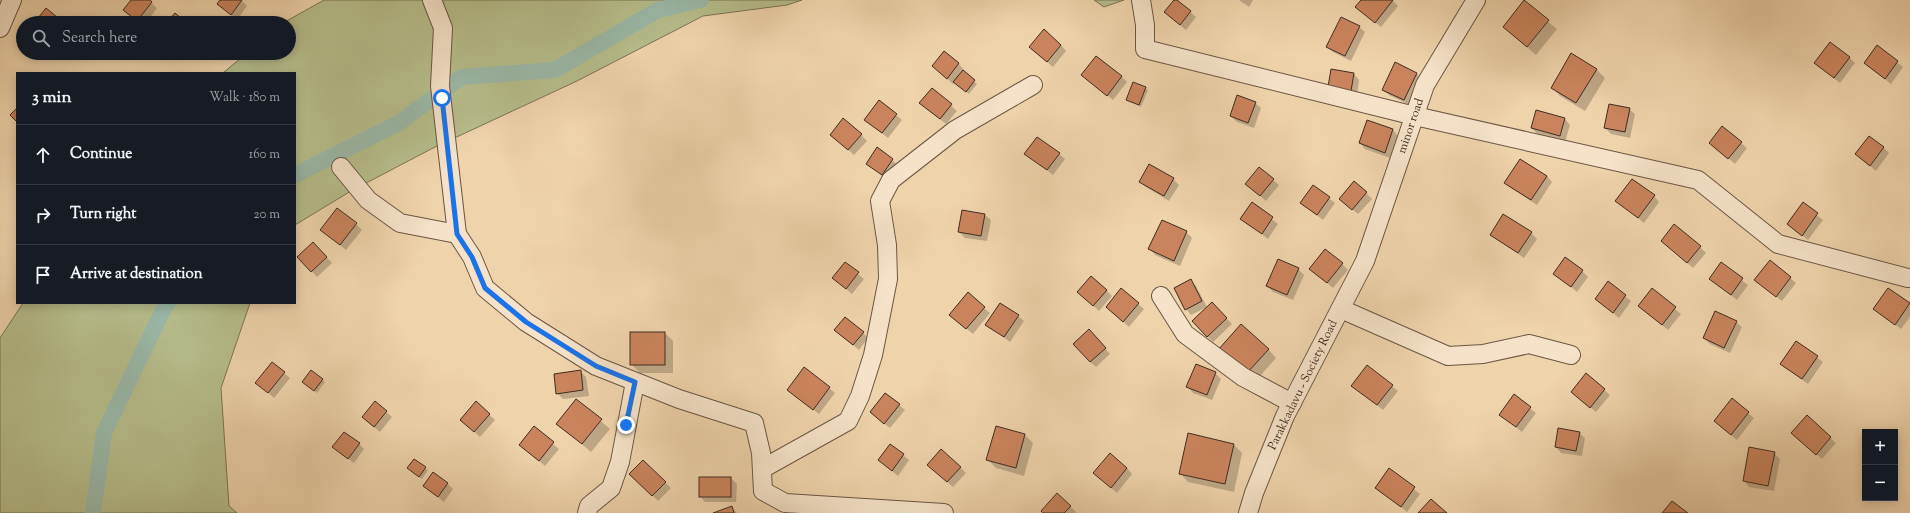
<!DOCTYPE html>
<html lang="en">
<head>
<meta charset="utf-8">
<style>
	body { margin:0; font-family:"Sorts Mill Goudy",serif; background:#242831; color:#f1f3f6 }
	.controls { position:absolute; right:12px; bottom:12px; display:grid; overflow:hidden; border-radius:0px; box-shadow:0 2px 10px #0003 }
	.controls button { width:36px; height:36px; display:grid; place-items:center; padding:0; border:0; border-bottom:1px solid #363941; background:#171b24; color:#f1f3f6; font:20px sans-serif }
	.stop { position:absolute; width:12px; height:12px; margin:-9px; border:3px solid #1a73e8; border-radius:50%; background:#fff }
	.stop.end { background:#1a73e8; border-color:#fff; box-shadow:0 1px 4px #0008 }
	.list { margin:0; padding:0; list-style:none }
	h2 { display:flex; justify-content:space-between; align-items:center; height:52px; margin:0; padding:0 16px; font-size:17px }
	h2 small { font-size:13px; font-weight:400; color:#9ea1a6 }
	.list li { display:grid; grid-template-columns:26px 1fr auto; gap:12px; align-items:center; box-sizing:border-box; height:60px; padding:0 16px; border-top:1px solid #363941 }
	.list b { display:block; font-size:15px; white-space:nowrap }
	.list em { font-size:13px; font-style:normal; color:#9ea1a6 }
	.icon { flex:none; width:22px; height:22px; fill:none; stroke:currentColor; stroke-width:2; stroke-linecap:round; stroke-linejoin:round }
	.map { position:relative; flex:none; width:1910px; height:513px; overflow:hidden }
	.search { position:absolute; background:#171b24; box-shadow:0 2px 10px #0003; left:16px; top:16px; width:280px; height:44px; display:flex; align-items:center; gap:10px; box-sizing:border-box; padding:0 14px; border-radius:22px; color:#9ea1a6; font-size:15px }
	.panel { position:absolute; background:#171b24; box-shadow:0 2px 10px #0003; left:16px; top:72px; width:280px; height:232px; border-radius:0px }
	.map>svg:first-child { display:block }
</style>
</head>
<body>
<div class="map">
<svg width="1910" height="513" viewBox="0 0 1910 513">
	<rect width="100%" height="100%" fill="#efd3ab"/>
	<filter id="stains"><feTurbulence type="fractalNoise" baseFrequency=".005" numOctaves="4"/><feColorMatrix values="0 0 0 0 .2 0 0 0 0 .09 0 0 0 0 .02 0 0 0 .5 -.17"/></filter>
	<radialGradient id="worn" r=".72"><stop offset=".6" stop-color="#630" stop-opacity="0"/><stop offset="1" stop-color="#630" stop-opacity=".3"/></radialGradient>
	<g fill="#b6bd8b" stroke="#7a7456">
		<polygon points="324,0 802,0 787,5 703,16 577,81 433,148 351,191 295,225 295,73 223,73 247,53 289,53 289,23 283,23"/>
		<polygon points="1094,0 1124,0 1104,7"/>
		<polygon points="23,303 250,303 221,388 229,506 237,513 0,513 0,338"/>
	</g>
	<g fill="#0003">
		<polygon points="133,0 148,0 157,8 146,23 140,23 130,16"/>
		<polygon points="221,0 241,0 247,6 237,20 218,4"/>
		<polygon points="1175,0 1196,17 1186,30 1171,18"/>
		<polygon points="1239,0 1253,0 1249,7"/>
		<polygon points="1362,0 1392,0 1398,6 1381,27 1362,12"/>
		<polygon points="1524,2 1557,29 1536,55 1504,27"/>
		<polygon points="1359,27 1365,32 1351,61 1333,52 1327,47"/>
		<polygon points="1061,45 1066,51 1053,67 1030,47"/>
		<polygon points="1877,47 1903,67 1891,84 1865,63"/>
		<polygon points="944,52 959,64 964,70 963,72 977,84 969,94 954,82 953,84 933,66"/>
		<polygon points="1572,54 1597,70 1605,78 1585,111 1560,96 1552,87"/>
		<polygon points="1849,57 1855,63 1840,83 1815,63"/>
		<polygon points="1354,74 1359,80 1357,96 1335,93"/>
		<polygon points="1417,74 1422,79 1410,105 1389,95 1383,89"/>
		<polygon points="1082,75 1121,76 1127,82 1113,100"/>
		<polygon points="1145,88 1148,90 1141,107 1128,100"/>
		<polygon points="932,89 957,111 946,124 926,108"/>
		<polygon points="1255,103 1261,108 1254,128 1237,122 1231,116"/>
		<polygon points="1629,109 1635,114 1630,138 1611,134 1605,128"/>
		<polygon points="896,115 902,120 888,138 865,120"/>
		<polygon points="1565,119 1570,125 1565,142 1537,134 1532,128"/>
		<polygon points="1367,121 1393,130 1398,136 1390,158 1365,149 1360,143"/>
		<polygon points="1722,128 1747,148 1735,164 1710,143"/>
		<polygon points="861,135 867,141 854,155 837,140"/>
		<polygon points="1883,147 1889,153 1876,171 1856,154"/>
		<polygon points="878,149 898,165 888,180 867,164"/>
		<polygon points="1026,154 1059,154 1065,159 1053,175"/>
		<polygon points="1547,176 1552,182 1537,205 1511,188 1505,183"/>
		<polygon points="1173,179 1179,185 1169,201 1146,187 1140,182"/>
		<polygon points="1273,180 1279,185 1266,201 1252,189"/>
		<polygon points="1313,186 1335,203 1323,220 1301,203"/>
		<polygon points="1366,193 1372,199 1358,214 1346,204"/>
		<polygon points="1654,196 1659,202 1644,223 1617,201"/>
		<polygon points="1252,204 1278,224 1268,239 1242,218"/>
		<polygon points="1803,204 1823,220 1808,240 1788,224"/>
		<polygon points="963,211 985,215 991,220 987,241 965,238 959,232"/>
		<polygon points="356,224 362,230 346,250 322,230"/>
		<polygon points="1186,232 1192,238 1180,266 1155,255 1150,249"/>
		<polygon points="1531,233 1537,239 1524,258 1491,235"/>
		<polygon points="1668,246 1700,247 1706,253 1693,268"/>
		<polygon points="319,249 332,263 317,277 299,257"/>
		<polygon points="1770,261 1796,283 1782,301 1761,285"/>
		<polygon points="845,263 864,279 852,294 833,278"/>
		<polygon points="1342,264 1348,270 1333,288 1311,269"/>
		<polygon points="1721,264 1748,285 1737,300 1710,279"/>
		<polygon points="1298,269 1304,275 1293,300 1273,292 1267,286"/>
		<polygon points="1582,271 1588,277 1577,292 1554,273"/>
		<polygon points="1190,280 1196,286 1207,307 1191,315 1186,309"/>
		<polygon points="1608,283 1631,301 1619,318 1596,299"/>
		<polygon points="1889,289 1910,305 1910,317 1901,329 1875,309"/>
		<polygon points="1106,290 1112,296 1099,311 1084,298"/>
		<polygon points="1652,290 1681,314 1668,330 1639,306"/>
		<polygon points="1138,304 1144,309 1129,327 1112,312"/>
		<polygon points="1212,304 1232,324 1213,342 1207,336"/>
		<polygon points="984,308 990,313 973,334 956,320"/>
		<polygon points="1018,316 1024,321 1010,342 987,325"/>
		<polygon points="1736,322 1742,327 1730,353 1710,344 1704,338"/>
		<polygon points="665,333 673,341 673,373 640,373 631,364"/>
		<polygon points="863,333 868,338 859,350 841,335"/>
		<polygon points="1094,336 1110,354 1096,367 1090,362"/>
		<polygon points="1796,342 1823,362 1808,384 1781,364"/>
		<polygon points="1268,349 1276,358 1255,382 1220,350"/>
		<polygon points="805,368 835,393 819,414 788,390"/>
		<polygon points="311,371 325,382 317,393 306,384"/>
		<polygon points="580,371 586,377 589,396 563,399 557,393"/>
		<polygon points="284,373 290,378 274,398 257,383"/>
		<polygon points="1215,373 1221,379 1212,400 1193,393 1188,387"/>
		<polygon points="1586,375 1610,395 1596,412 1578,397"/>
		<polygon points="1392,386 1398,391 1383,410 1358,391"/>
		<polygon points="1514,396 1536,413 1522,432 1500,415"/>
		<polygon points="576,400 610,429 591,452 557,423"/>
		<polygon points="1732,400 1754,418 1737,440 1721,427"/>
		<polygon points="376,403 392,417 380,432 369,423"/>
		<polygon points="476,403 495,420 480,437 467,425"/>
		<polygon points="899,405 905,410 890,428 877,418"/>
		<polygon points="1807,417 1836,443 1822,459 1798,438"/>
		<polygon points="534,428 559,449 545,466 520,445"/>
		<polygon points="1579,433 1585,438 1582,456 1561,453 1556,447"/>
		<polygon points="1025,435 1033,443 1024,476 996,468 987,459"/>
		<polygon points="1188,435 1234,445 1242,453 1234,492 1188,482 1180,473"/>
		<polygon points="359,444 364,449 354,463 339,452"/>
		<polygon points="891,445 909,460 898,476 879,460"/>
		<polygon points="1774,453 1780,459 1774,491 1749,487 1744,481"/>
		<polygon points="643,461 671,488 658,501 631,474"/>
		<polygon points="960,467 966,473 953,487 934,470"/>
		<polygon points="425,468 428,470 422,479 411,471"/>
		<polygon points="1127,468 1132,474 1117,493 1094,473"/>
		<polygon points="1390,470 1420,494 1407,512 1376,488"/>
		<polygon points="731,478 737,484 736,502 705,502 700,496"/>
		<polygon points="448,484 453,489 444,502 424,486"/>
		<polygon points="1070,506 1076,512 1075,513 1044,513"/>
		<polygon points="732,507 737,513 716,513"/>
	</g>
	<g fill="none" stroke-linecap="round" stroke-linejoin="round">
		<g stroke="#9ab8a7" stroke-width="16">
			<polyline points="295,175 397,124 462,77 555,70 658,10 701,0"/>
			<polyline points="93,513 104,433 165,306 168,303"/>
		</g>
	</g>
	<g fill="#ca845d" stroke="#3e2c22">
		<polygon points="131,0 150,0 152,2 137,21 123,10"/>
		<polygon points="220,0 242,0 231,15 217,4"/>
		<polygon points="1174,0 1177,0 1191,11 1180,25 1164,12"/>
		<polygon points="1361,0 1393,0 1375,23 1355,7"/>
		<polygon points="1524,0 1549,20 1527,47 1503,27"/>
		<polygon points="46,8 63,22 62,23 34,23"/>
		<polygon points="175,13 187,23 166,23"/>
		<polygon points="1341,17 1360,26 1345,56 1326,47"/>
		<polygon points="1044,29 1061,45 1047,62 1029,47"/>
		<polygon points="1830,42 1850,57 1834,78 1814,63"/>
		<polygon points="1877,45 1898,61 1885,79 1864,63"/>
		<polygon points="944,51 959,63 947,79 932,66"/>
		<polygon points="1571,53 1597,69 1576,103 1551,88"/>
		<polygon points="1096,56 1122,76 1107,96 1081,75"/>
		<polygon points="1395,62 1417,73 1404,100 1382,90"/>
		<polygon points="1331,69 1354,73 1351,91 1328,87"/>
		<polygon points="963,70 975,80 966,92 953,82"/>
		<polygon points="1133,82 1146,87 1139,105 1126,100"/>
		<polygon points="932,88 952,104 940,119 919,103"/>
		<polygon points="1237,95 1256,102 1248,123 1230,116"/>
		<polygon points="879,100 897,114 882,133 864,120"/>
		<polygon points="1609,104 1630,108 1625,132 1604,128"/>
		<polygon points="17,108 17,122 10,115"/>
		<polygon points="1536,110 1565,118 1560,136 1531,128"/>
		<polygon points="843,118 862,134 848,150 830,135"/>
		<polygon points="1367,120 1393,129 1385,153 1359,143"/>
		<polygon points="1722,126 1742,142 1728,159 1709,143"/>
		<polygon points="1869,136 1884,147 1870,166 1855,154"/>
		<polygon points="1037,137 1060,153 1047,170 1024,154"/>
		<polygon points="877,147 893,159 882,175 866,164"/>
		<polygon points="1520,159 1547,176 1531,200 1504,183"/>
		<polygon points="1149,164 1174,178 1164,196 1139,182"/>
		<polygon points="1259,167 1274,179 1260,196 1245,184"/>
		<polygon points="1632,179 1655,195 1638,218 1615,201"/>
		<polygon points="1354,181 1367,192 1352,210 1339,199"/>
		<polygon points="1313,185 1330,197 1317,215 1300,203"/>
		<polygon points="1252,202 1273,217 1262,234 1240,219"/>
		<polygon points="1803,202 1818,213 1802,236 1787,224"/>
		<polygon points="337,208 357,223 340,245 320,230"/>
		<polygon points="962,210 985,214 981,236 958,232"/>
		<polygon points="1503,214 1532,232 1518,253 1490,235"/>
		<polygon points="1162,220 1187,231 1174,261 1148,249"/>
		<polygon points="1674,224 1701,246 1687,263 1661,241"/>
		<polygon points="313,242 327,257 311,272 297,257"/>
		<polygon points="1325,249 1343,263 1327,283 1309,269"/>
		<polygon points="1565,257 1583,270 1571,287 1553,274"/>
		<polygon points="1278,259 1299,268 1287,295 1266,286"/>
		<polygon points="1770,260 1791,277 1776,297 1754,280"/>
		<polygon points="845,262 859,272 846,289 832,278"/>
		<polygon points="1721,262 1743,278 1731,295 1709,279"/>
		<polygon points="1091,276 1107,290 1093,306 1077,292"/>
		<polygon points="1191,279 1202,301 1185,310 1174,288"/>
		<polygon points="1608,281 1626,295 1613,313 1595,299"/>
		<polygon points="1121,288 1139,303 1123,322 1106,307"/>
		<polygon points="1652,288 1676,307 1662,325 1638,306"/>
		<polygon points="1888,288 1910,303 1895,325 1873,309"/>
		<polygon points="968,292 985,307 966,329 949,315"/>
		<polygon points="1212,302 1227,318 1207,337 1192,321"/>
		<polygon points="1000,303 1019,315 1004,337 985,325"/>
		<polygon points="1715,311 1737,321 1724,348 1703,338"/>
		<polygon points="845,317 864,332 853,345 834,330"/>
		<polygon points="1241,324 1269,349 1246,374 1218,350"/>
		<polygon points="1089,329 1106,348 1090,362 1073,344"/>
		<rect x="630" y="332" width="35" height="33"/>
		<polygon points="1796,341 1818,356 1802,379 1780,364"/>
		<polygon points="272,362 285,372 268,393 255,383"/>
		<polygon points="1196,364 1216,372 1207,395 1186,387"/>
		<polygon points="1367,365 1393,385 1377,405 1351,386"/>
		<polygon points="804,367 830,387 813,410 787,390"/>
		<polygon points="311,370 323,379 314,391 302,382"/>
		<polygon points="581,370 583,390 556,394 554,374"/>
		<polygon points="1586,373 1605,389 1590,408 1571,392"/>
		<polygon points="885,393 900,404 884,424 870,412"/>
		<polygon points="1514,394 1531,407 1516,427 1499,415"/>
		<polygon points="1732,398 1749,412 1731,435 1714,421"/>
		<polygon points="576,399 602,419 582,444 556,424"/>
		<polygon points="375,401 387,411 374,427 362,417"/>
		<polygon points="476,401 490,414 474,432 460,420"/>
		<polygon points="1807,415 1831,437 1816,455 1791,433"/>
		<polygon points="534,426 554,442 539,461 519,445"/>
		<polygon points="996,426 1025,434 1016,468 986,460"/>
		<polygon points="1558,428 1580,432 1576,451 1555,447"/>
		<polygon points="344,432 360,443 348,459 332,447"/>
		<polygon points="1188,433 1234,444 1225,484 1179,474"/>
		<polygon points="890,444 904,454 892,471 878,460"/>
		<polygon points="1749,447 1775,452 1768,486 1743,481"/>
		<polygon points="941,449 961,467 947,482 927,465"/>
		<polygon points="1110,453 1127,468 1111,488 1093,473"/>
		<polygon points="414,459 426,467 419,477 407,468"/>
		<polygon points="643,460 666,482 652,496 629,474"/>
		<polygon points="1389,468 1415,487 1401,507 1375,488"/>
		<polygon points="433,472 448,483 438,497 423,486"/>
		<rect x="699" y="477" width="32" height="20"/>
		<polygon points="1057,493 1071,506 1064,513 1043,513 1041,511"/>
		<polygon points="1431,499 1447,513 1418,513"/>
		<polygon points="1672,501 1688,513 1662,513"/>
		<polygon points="732,506 734,513 713,513"/>
	</g>
	<g fill="none" stroke-linecap="round" stroke-linejoin="round">
		<g stroke="#6a5644" stroke-width="20">
			<g id="minor">
				<polyline points="432,0 443,28 440,86 457,234 472,257 485,288 526,322 596,366 679,399 754,423 761,453 763,491 785,503 944,513"/>
				<polyline points="1141,0 1145,25 1145,49 1415,116 1698,180 1778,244 1908,278"/>
				<polyline points="0,28 12,0"/>
				<polyline points="341,167 368,200 400,223 457,234"/>
				<polyline points="1161,296 1185,334 1243,377 1292,403"/>
				<polyline points="1341,309 1448,356 1483,354 1529,344 1571,355"/>
				<polyline points="762,469 848,421 860,396 873,355 888,279 887,245 880,201 891,180 955,130 1033,85"/>
				<polyline points="587,513 589,506 611,488 620,462 635,382"/>
				<polyline points="1248,513 1254,493 1285,416 1365,261 1425,85 1476,0"/>
			</g>
		</g>
		<use href="#minor" stroke="#f5e2c8" stroke-width="18"/>
	</g>
	<g fill="none" stroke-linecap="round" stroke-linejoin="round">
		<polyline stroke="#1a73e8" stroke-width="5" points="442,98 457,234 472,257 485,288 526,322 596,366 635,382 626,425"/>
	</g>
	<g text-anchor="middle" dominant-baseline="central" stroke-width="3" stroke-linejoin="round" paint-order="stroke">
		<g font-size="12" fill="#3e2c22" stroke="#f5e2c8">
			<text transform="translate(1411 126) rotate(-71)">minor road</text>
			<text transform="translate(1303 385) rotate(-64)">Parakkadavu - Society Road</text>
		</g>
	</g>
	<rect width="100%" height="100%" filter="url(#stains)"/>
	<rect width="100%" height="100%" fill="url(#worn)"/>
</svg>
<div class="controls">
<button>+</button>
<button>−</button>
</div>
<div class="stop" style="left:442px;top:98px"></div>
<div class="stop end" style="left:626px;top:425px"></div>
<div class="search"><svg class="icon" aria-label="search" viewBox="0 0 24 24"><circle cx="10" cy="10" r="6"/><path d="M15 15l6 6"/></svg>Search here</div>
<section class="panel">
<h2>3 min<small>Walk · 180 m</small></h2>
<ul class="list">
<li><svg class="icon" aria-label="ahead" viewBox="0 0 24 24"><path d="M12 20V5M6 11l6-6 6 6"/></svg><div><b>Continue</b></div><em>160 m</em></li>
<li><svg class="icon" aria-label="right" viewBox="0 0 24 24"><path d="M7 20v-9h11M14 6l5 5-5 5"/></svg><div><b>Turn right</b></div><em>20 m</em></li>
<li><svg class="icon" aria-label="arrive" viewBox="0 0 24 24"><path d="M6 21V4h12l-3 4 3 4H6"/></svg><div><b>Arrive at destination</b></div></li>
</ul>
</section>
</div>
</body>
</html>
